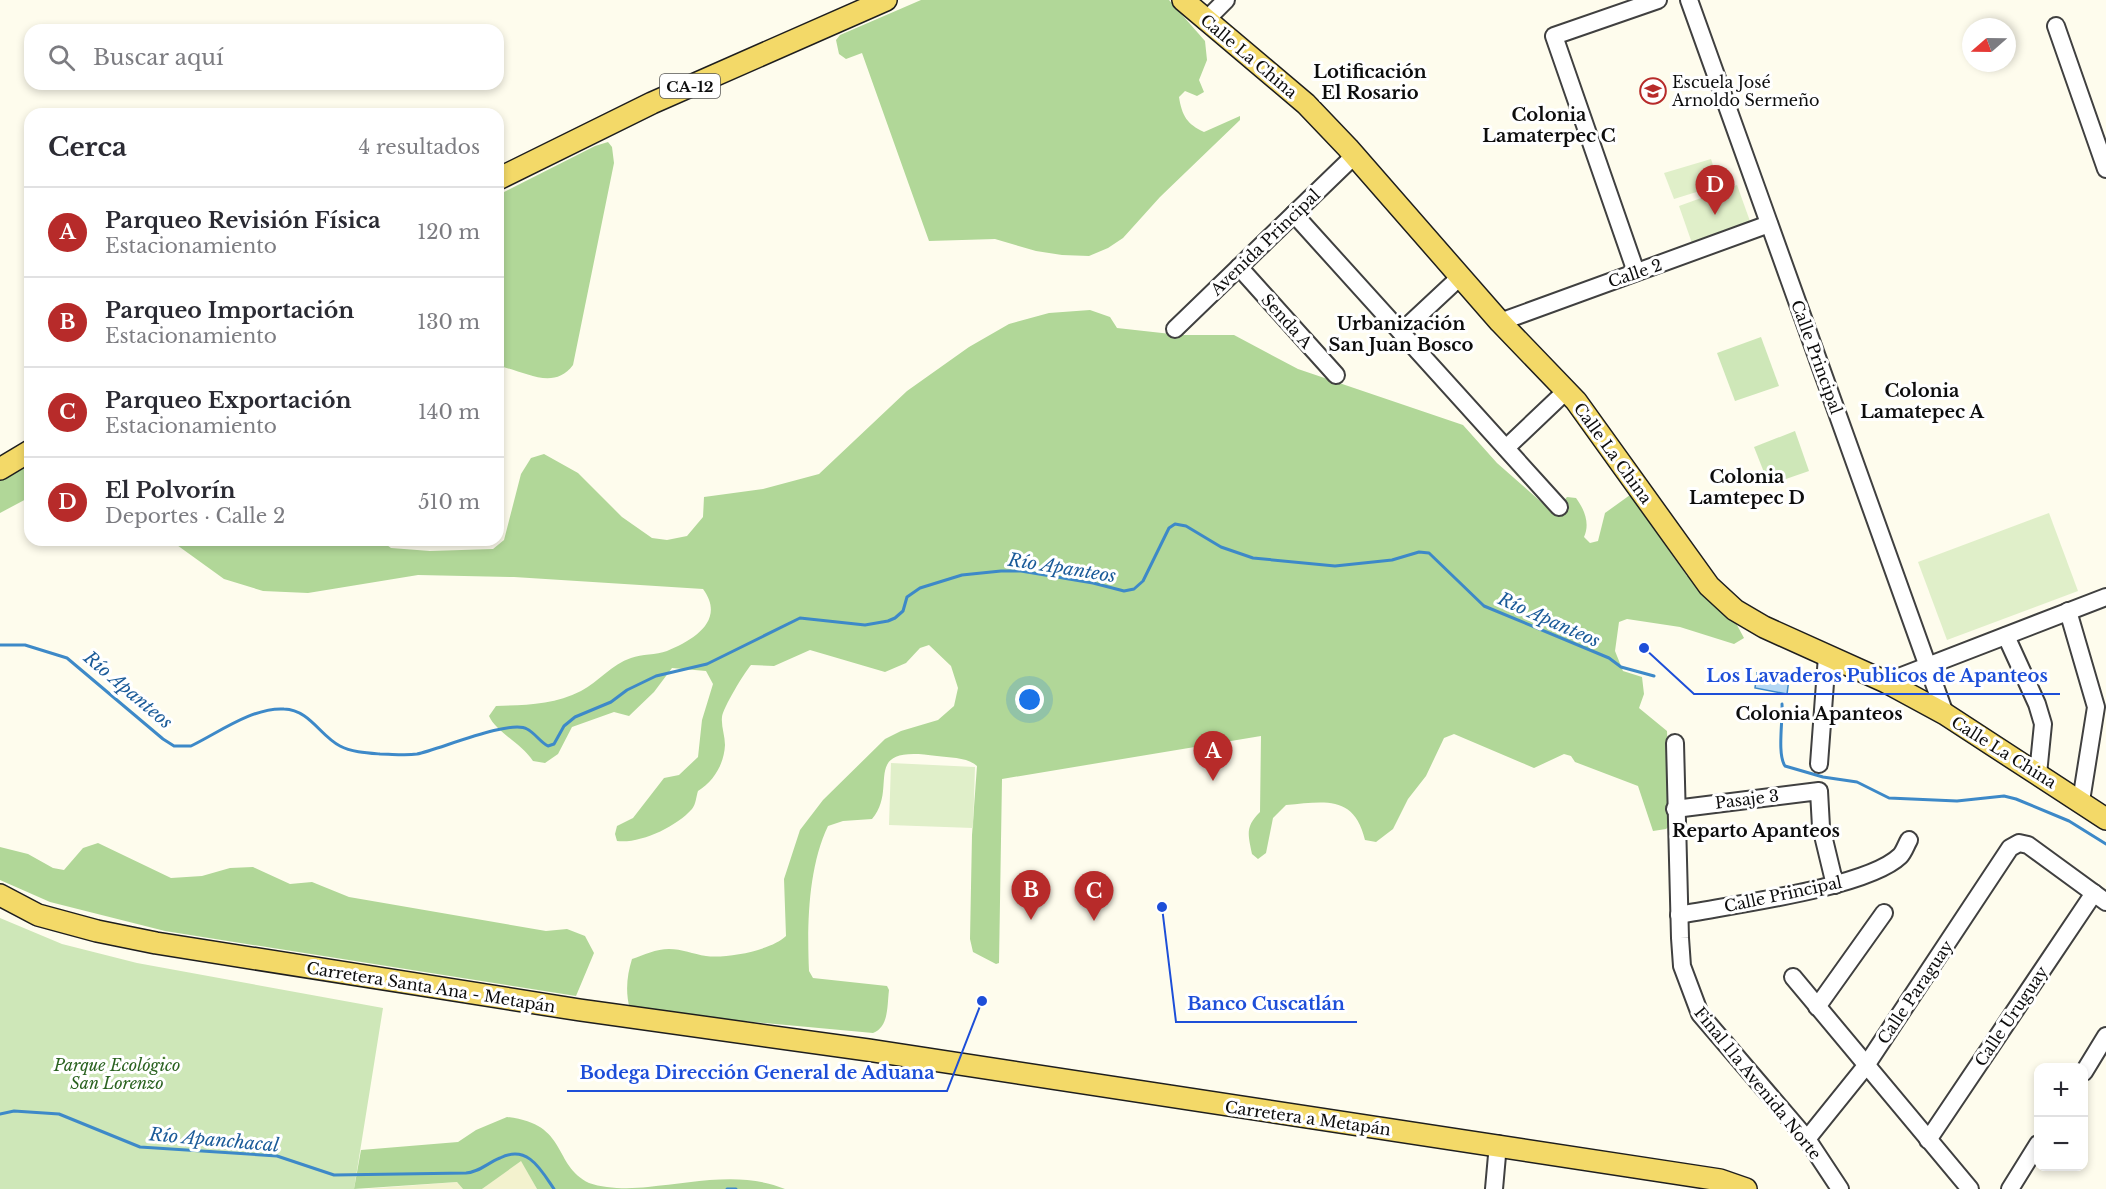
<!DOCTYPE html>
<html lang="es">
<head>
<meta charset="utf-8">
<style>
	body { margin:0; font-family:"Libre Baskerville",serif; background:#f7f7f7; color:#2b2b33 }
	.controls { position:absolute; right:18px; bottom:18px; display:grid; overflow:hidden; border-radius:12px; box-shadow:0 3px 9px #0003 }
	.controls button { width:54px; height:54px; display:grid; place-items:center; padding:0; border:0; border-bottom:2px solid #e1e1e2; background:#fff; color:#2b2b33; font:30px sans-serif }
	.compass { position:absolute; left:1962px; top:18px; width:54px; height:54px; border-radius:50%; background:#fff; box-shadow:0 3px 9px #0003; rotate:250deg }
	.you { position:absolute; left:1030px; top:700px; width:21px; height:21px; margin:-15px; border:4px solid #fff; border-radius:50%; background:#1a73e8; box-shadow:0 0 0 9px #1a73e833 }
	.badge { display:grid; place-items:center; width:39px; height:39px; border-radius:50%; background:#b72b2a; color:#fff; font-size:20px; font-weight:700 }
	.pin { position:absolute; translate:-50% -50px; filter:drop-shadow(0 2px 3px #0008) }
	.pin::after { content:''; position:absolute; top:32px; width:21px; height:18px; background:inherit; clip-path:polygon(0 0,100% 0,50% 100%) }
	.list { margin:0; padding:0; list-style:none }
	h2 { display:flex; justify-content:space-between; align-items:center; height:78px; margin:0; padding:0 24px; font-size:26px }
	h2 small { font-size:20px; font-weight:400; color:#7c7c81 }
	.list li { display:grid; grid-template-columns:39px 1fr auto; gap:18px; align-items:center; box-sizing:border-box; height:90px; padding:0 24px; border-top:2px solid #e1e1e2 }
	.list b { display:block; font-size:22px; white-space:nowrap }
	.list p { margin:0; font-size:20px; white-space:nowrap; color:#7c7c81 }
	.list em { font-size:20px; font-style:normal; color:#7c7c81 }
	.icon { flex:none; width:33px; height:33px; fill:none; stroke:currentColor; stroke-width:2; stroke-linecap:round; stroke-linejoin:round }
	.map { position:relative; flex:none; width:2106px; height:1189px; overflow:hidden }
	.search { position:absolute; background:#fff; box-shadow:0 3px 9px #0003; left:24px; top:24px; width:480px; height:66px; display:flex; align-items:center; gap:15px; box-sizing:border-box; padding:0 21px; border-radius:18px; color:#7c7c81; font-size:22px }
	.panel { position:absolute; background:#fff; box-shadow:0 3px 9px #0003; left:24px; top:108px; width:480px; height:438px; border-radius:18px }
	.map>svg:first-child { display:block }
</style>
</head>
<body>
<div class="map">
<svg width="2106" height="1189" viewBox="0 0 2106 1189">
	<rect width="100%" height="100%" fill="#fefced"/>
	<g fill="#f3f2ce">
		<polygon points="521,1160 537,1189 482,1189"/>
		<polygon points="457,1182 463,1189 365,1189"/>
	</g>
	<g fill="#cee7b8">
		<polygon points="1761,337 1779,386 1735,401 1717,353"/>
		<polygon points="1795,431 1809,471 1769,485 1754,447"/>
		<polygon points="0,918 62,944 137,963 383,1008 354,1189 0,1189"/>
	</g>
	<g fill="#b1d798">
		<path d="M921 0H1169L1205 41 1207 60 1199 80 1204 92 1197 96 1185 91 1179 97C1182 116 1187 124 1204 132L1240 116V120L1160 197 1123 238 1108 248 1089 256 1062 255 1036 251 995 239 929 241 862 53 846 59 839 54 836 40 840 35Z"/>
		<path d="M608 142 612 147 614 163 573 365C553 392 523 370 498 366V195L595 146Z"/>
		<path d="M1090 310 1110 317 1117 328 1180 335H1234L1298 369 1463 425 1497 463 1557 516 1562 513V503L1567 497 1576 498C1585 510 1590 524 1584 537L1590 543 1598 541 1605 513 1630 495 1687 576 1693 575 1737 625 1744 638 1734 644 1680 627 1627 619 1619 622 1615 651 1623 671 1642 677 1644 694 1639 708 1667 731 1671 824 1666 829 1653 831 1638 786 1575 762 1571 756 1564 754 1534 768 1454 734 1444 738 1426 776 1408 799 1393 829 1376 842 1365 840C1354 794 1324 802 1286 805L1273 818 1266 853 1258 859 1252 854C1248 834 1245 827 1260 812L1261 736 1002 779 999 963 996 964 973 952 970 939 972 835 977 766C967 757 950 758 937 756 857 744 900 787 872 819L843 821 828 826C808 868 807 925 809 971L813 978 887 986 889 990C887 1006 889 1027 873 1033L634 1011 630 1009C625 992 627 975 632 959 644 955 656 949 669 949 682 949 693 954 706 956 726 959 772 950 786 936L784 879 800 830 823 800 885 739 901 731 938 720 954 706 958 688 951 666 929 645 920 648 906 663 885 672 810 650 774 666 751 665C744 673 723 708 722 717 721 726 725 736 725 745 724 764 714 781 698 791 696 797 696 804 692 809 676 827 640 844 617 841L615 834 617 826 633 818 664 778 679 775 698 757 702 720 713 684 706 671 672 668 654 692 629 716 614 712 572 727 558 754 545 763 533 761C521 743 496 732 489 716L496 706C524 705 554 705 581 691 598 682 612 664 631 658 642 654 656 655 667 651 694 640 726 620 703 589L514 577 418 575 308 593 263 591 224 579 170 540H380L391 548 430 551 493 549 504 540 521 474 531 458 544 454 578 473 622 517 652 538 667 540 687 536 703 517 704 497 763 489 819 474 907 391 969 347 1009 324 1049 313Z"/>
		<polygon points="30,463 30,497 0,513 0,481"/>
		<polygon points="98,843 171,878 202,876 230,868 253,867 290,884 312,882 349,897 546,931 567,929 585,936 594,953 576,996 165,931 50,902 0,880 0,847 28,854 53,868 64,870 83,848"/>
		<path d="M507 1117C569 1124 552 1165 589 1183 606 1189 630 1189 648 1187 693 1183 741 1171 785 1189H537L521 1161 482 1189H463L457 1182 354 1189 361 1150 458 1142 476 1130Z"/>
	</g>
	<g fill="#e0efc9">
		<polygon points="1711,159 1719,185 1674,199 1664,173"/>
		<polygon points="1737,185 1751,224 1693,246 1679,206"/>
		<polygon points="2049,513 2078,591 1947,640 1918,562"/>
		<polygon points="891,763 975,767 973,828 889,825"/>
	</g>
	<polygon fill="#b4d8f4" stroke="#3d89c8" stroke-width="1.5" points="1757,673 1789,679 1787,694 1755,688"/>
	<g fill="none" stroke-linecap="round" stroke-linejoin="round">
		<g stroke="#3d89c8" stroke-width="3">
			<path d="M0 645H25L67 658 163 739 174 746H191C218 733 253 707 284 709 310 710 320 736 340 746 351 752 367 753 380 754 392 754 405 756 417 754 438 750 510 719 527 729 535 733 540 742 548 746L554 744 564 726 575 717 611 702 627 690 656 676 707 664 800 618 865 625 888 621 895 618 903 611 907 597 920 588 962 575 1001 571H1021L1093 583 1124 591 1134 589 1143 581 1169 528 1175 524 1186 526 1221 547 1253 558 1335 566 1392 560 1419 552 1429 553 1484 606 1609 658 1621 667 1654 676"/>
			<path d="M1782 704C1783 721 1777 754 1785 766L1823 777 1857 782 1889 798 1957 801 2004 796 2016 799 2069 821 2106 844"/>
			<path d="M0 1114 14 1111 59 1114 140 1147 277 1156 334 1175 466 1173C480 1172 487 1163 500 1158 528 1144 541 1170 554 1189"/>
			<polyline points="727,1189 736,1189"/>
		</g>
		<g stroke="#404040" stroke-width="20">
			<g id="minor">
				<polyline points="1689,0 1945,714"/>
				<polyline points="1205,21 1226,0"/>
				<polyline points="2056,26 2106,169"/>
				<polyline points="1294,214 1559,507"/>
				<polyline points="1239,267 1336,375"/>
				<polyline points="1636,272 1554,36 1658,0"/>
				<polyline points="1500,322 1769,224"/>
				<polyline points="1175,329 1355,155"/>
				<polyline points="1401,332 1461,276"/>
				<polyline points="1506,448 1566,391"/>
				<polyline points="2068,611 2096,707 2081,801"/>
				<polyline points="2006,636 2037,704 2043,724 2038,774"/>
				<polyline points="1886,682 2106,597"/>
				<polyline points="1675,743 1680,938 1682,966 1700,1014 1807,1139 1840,1189"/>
				<polyline points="1819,764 1827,656"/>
				<polyline points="1675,809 1819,791 1821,827 1835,885"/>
				<path d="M1679 915C1729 905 1867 888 1900 856 1904 852 1906 845 1909 840"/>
				<polyline points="1793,977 1970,1189"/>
				<polyline points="1817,1007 1884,913"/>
				<polyline points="2084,1072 2106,1036"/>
				<polyline points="1807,1139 1865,1067 2010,848 2019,843 2028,845 2106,902"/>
				<polyline points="1928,1140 2094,893"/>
				<polyline points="1494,1189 1498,1144"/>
				<polyline points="2010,1189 2038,1144"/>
			</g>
		</g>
		<g stroke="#1e1e1e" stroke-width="24">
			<g id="major">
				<polyline points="1183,0 1306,104 1348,148 1500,322 1576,401 1709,586 1735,610 1764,627 1886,682 1945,714 2106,819"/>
				<polyline points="498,179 652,103 886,0"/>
				<polyline points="0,469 30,451"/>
				<polyline points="0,895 38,915 97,931 156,943 580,1010 868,1050 1720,1180 1746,1189"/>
			</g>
		</g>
		<use href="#minor" stroke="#fff" stroke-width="16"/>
		<use href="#major" stroke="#f3d968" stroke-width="21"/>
	</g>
	<defs>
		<g id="school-ring" transform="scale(1.35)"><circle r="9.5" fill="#fff" stroke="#b72b2a" stroke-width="1.5"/><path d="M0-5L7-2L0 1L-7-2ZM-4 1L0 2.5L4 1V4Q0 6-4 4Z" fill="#b72b2a"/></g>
	</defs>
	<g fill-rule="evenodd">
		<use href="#school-ring" x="1653" y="91"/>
	</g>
	<g text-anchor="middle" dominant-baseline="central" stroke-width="6" stroke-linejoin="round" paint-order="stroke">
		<rect fill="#fff" stroke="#565656" stroke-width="1.5" x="660" y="74" width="60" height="24" rx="4.5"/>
		<g font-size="15" font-weight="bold" fill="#0d0d0d">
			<text x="690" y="86">CA-12</text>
		</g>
		<g font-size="16" fill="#0d0d0d" stroke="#fff">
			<text transform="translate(1249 56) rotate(40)">Calle La China</text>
			<text transform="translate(1265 242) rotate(-44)">Avenida Principal</text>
			<text transform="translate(1635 273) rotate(-19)">Calle 2</text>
			<text transform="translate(1287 321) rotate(48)">Senda A</text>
			<text transform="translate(1817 357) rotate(70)">Calle Principal</text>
			<text transform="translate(1613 453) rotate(54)">Calle La China</text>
			<text transform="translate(2004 752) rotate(32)">Calle La China</text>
			<text transform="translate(1747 799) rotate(-7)">Pasaje 3</text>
			<text transform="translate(1783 894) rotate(-12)">Calle Principal</text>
			<text transform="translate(431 987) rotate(9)">Carretera Santa Ana - Metapán</text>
			<text transform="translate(1915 992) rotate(-56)">Calle Paraguay</text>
			<text transform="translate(2011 1016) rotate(-56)">Calle Uruguay</text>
			<text transform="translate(1758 1083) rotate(51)">Final 11a Avenida Norte</text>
			<text transform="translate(1308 1118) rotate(8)">Carretera a Metapán</text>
		</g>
		<g font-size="16" fill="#0d0d0d" stroke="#fff" text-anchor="start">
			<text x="1672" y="82">Escuela José<tspan x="1672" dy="18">Arnoldo Sermeño</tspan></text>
		</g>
		<g font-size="16" font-style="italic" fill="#2a6220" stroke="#fff">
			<text x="117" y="1065">Parque Ecológico<tspan x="117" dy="18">San Lorenzo</tspan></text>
		</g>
		<g font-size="18" font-weight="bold" fill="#0d0d0d" stroke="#fff">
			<text x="1370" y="72">Lotificación<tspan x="1370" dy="21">El Rosario</tspan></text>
			<text x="1549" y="115">Colonia<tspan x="1549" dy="21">Lamaterpec C</tspan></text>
			<text x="1401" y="324">Urbanización<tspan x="1401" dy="21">San Juan Bosco</tspan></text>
			<text x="1922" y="391">Colonia<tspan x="1922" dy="21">Lamatepec A</tspan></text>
			<text x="1747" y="477">Colonia<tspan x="1747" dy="21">Lamtepec D</tspan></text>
			<text x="1819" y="714">Colonia Apanteos</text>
			<text x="1756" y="831">Reparto Apanteos</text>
		</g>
		<g font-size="18" font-style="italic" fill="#1b5b99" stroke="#fff">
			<text transform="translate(1062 568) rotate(9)">Río Apanteos</text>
			<text transform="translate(1549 620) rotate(24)">Río Apanteos</text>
			<text transform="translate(128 690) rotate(40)">Río Apanteos</text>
			<text transform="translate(214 1140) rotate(5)">Río Apanchacal</text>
		</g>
	</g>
	<path fill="none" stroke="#1d4ed8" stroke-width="2" d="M1644 648L1694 694H2060M1162 907L1176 1022H1357M982 1001L947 1091H567"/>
	<g fill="#1d4ed8" stroke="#fff" stroke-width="2">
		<circle cx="1644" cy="648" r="6"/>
		<circle cx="1162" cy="907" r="6"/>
		<circle cx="982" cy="1001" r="6"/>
	</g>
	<g font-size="18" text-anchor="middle" font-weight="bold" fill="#1d4ed8" stroke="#fff" stroke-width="6" stroke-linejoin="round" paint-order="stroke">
		<text x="1877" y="682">Los Lavaderos Publicos de Apanteos</text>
		<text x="1266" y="1010">Banco Cuscatlán</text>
		<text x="757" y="1079">Bodega Dirección General de Aduana</text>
	</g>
</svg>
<div class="controls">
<button>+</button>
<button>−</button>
</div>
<svg class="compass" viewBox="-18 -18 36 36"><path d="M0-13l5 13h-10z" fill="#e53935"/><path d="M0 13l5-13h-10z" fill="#7c7c81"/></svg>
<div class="you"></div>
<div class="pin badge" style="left:1213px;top:781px">A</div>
<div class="pin badge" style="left:1031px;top:920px">B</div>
<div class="pin badge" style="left:1094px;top:921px">C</div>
<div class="pin badge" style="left:1715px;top:215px">D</div>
<div class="search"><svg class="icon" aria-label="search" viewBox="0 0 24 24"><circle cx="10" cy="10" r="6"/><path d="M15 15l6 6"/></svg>Buscar aquí</div>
<section class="panel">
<h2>Cerca<small>4 resultados</small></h2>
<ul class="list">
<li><span class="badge">A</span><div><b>Parqueo Revisión Física</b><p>Estacionamiento</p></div><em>120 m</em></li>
<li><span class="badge">B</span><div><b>Parqueo Importación</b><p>Estacionamiento</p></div><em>130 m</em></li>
<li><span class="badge">C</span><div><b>Parqueo Exportación</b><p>Estacionamiento</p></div><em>140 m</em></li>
<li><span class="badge">D</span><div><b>El Polvorín</b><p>Deportes · Calle 2</p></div><em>510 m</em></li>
</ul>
</section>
</div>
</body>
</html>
